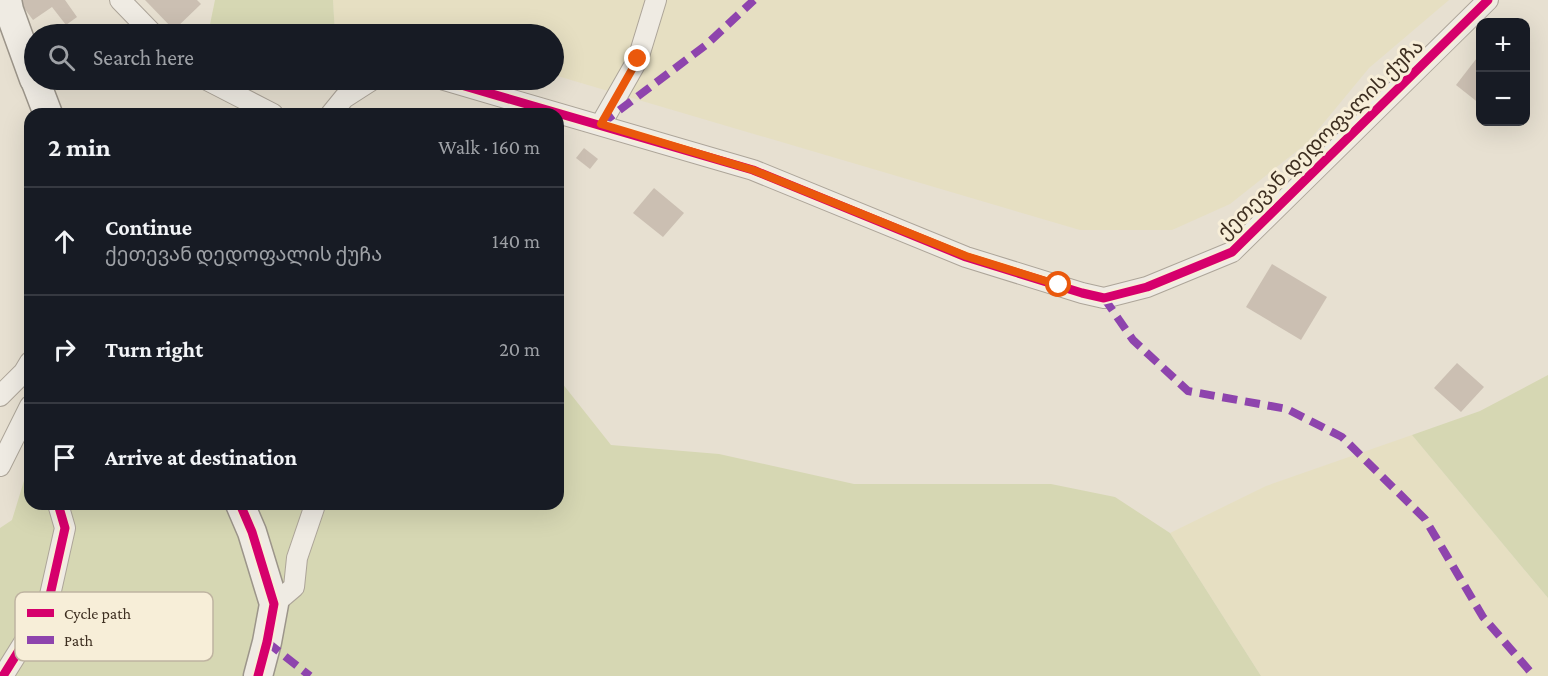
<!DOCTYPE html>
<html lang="en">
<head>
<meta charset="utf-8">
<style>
	body { margin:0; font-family:"Crimson Pro","Noto Sans Georgian",serif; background:#242831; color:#f1f3f6 }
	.controls { position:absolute; right:18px; top:18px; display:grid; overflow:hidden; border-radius:12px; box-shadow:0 6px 24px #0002 }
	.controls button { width:54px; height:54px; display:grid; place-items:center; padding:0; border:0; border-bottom:2px solid #363941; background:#171b24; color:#f1f3f6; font:30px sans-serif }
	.stop { position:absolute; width:18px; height:18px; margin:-14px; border:4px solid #ea580c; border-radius:50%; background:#fff }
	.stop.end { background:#ea580c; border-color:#fff; box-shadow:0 2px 6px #0008 }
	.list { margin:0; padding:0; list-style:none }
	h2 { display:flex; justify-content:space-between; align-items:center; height:78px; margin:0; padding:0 24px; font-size:26px }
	h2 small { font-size:20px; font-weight:400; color:#9ea1a6 }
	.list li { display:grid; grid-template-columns:39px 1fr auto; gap:18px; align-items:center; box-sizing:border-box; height:108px; padding:0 24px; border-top:2px solid #363941 }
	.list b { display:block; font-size:22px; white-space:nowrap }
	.list p { margin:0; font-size:20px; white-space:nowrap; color:#9ea1a6 }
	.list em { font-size:20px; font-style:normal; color:#9ea1a6 }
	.icon { flex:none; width:33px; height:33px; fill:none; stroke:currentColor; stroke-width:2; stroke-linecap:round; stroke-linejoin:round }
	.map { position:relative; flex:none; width:1548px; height:676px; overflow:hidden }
	.search { position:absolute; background:#171b24; box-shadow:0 6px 24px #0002; left:24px; top:24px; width:540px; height:66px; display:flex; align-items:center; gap:15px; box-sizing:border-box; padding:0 21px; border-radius:33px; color:#9ea1a6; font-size:22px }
	.panel { position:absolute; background:#171b24; box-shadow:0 6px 24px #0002; left:24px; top:108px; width:540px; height:402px; border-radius:18px }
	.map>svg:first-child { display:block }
</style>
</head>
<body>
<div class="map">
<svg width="1548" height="676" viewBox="0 0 1548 676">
	<rect width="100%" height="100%" fill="#e7e0d1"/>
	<g fill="#e6dfc2">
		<polygon points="333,0 1449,0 1369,68 1307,143 1230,204 1172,230 1080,230 554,75 554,34 335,34"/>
		<polygon points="1412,435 1548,598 1548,676 1261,676 1170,533 1266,486"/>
	</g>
	<g fill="#d6d7b3">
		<polygon points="215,0 333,0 335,34 208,34"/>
		<polygon points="1548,375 1548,598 1412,435 1480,411"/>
		<polygon points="558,378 611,445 719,454 854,484 1051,484 1115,497 1170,533 1261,676 0,676 0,528 12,520 30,461 30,504 558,504"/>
	</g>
	<g fill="#cbbfb2">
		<polygon points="18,0 65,0 77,17 66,25 52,7 33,20"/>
		<polygon points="145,0 197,0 201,4 174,30"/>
		<polygon points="1480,54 1480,104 1456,85"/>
		<polygon points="584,148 598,159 590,169 576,158"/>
		<polygon points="654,188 684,213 663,237 633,213"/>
		<polygon points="1272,264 1327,297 1301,340 1246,307"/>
		<polygon points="1457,363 1484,387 1461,412 1434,388"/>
	</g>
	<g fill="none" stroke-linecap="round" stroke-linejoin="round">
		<g stroke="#ada599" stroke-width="22">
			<g id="street">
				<polyline points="120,0 153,34"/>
				<polyline points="207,80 273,114"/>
				<polyline points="444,80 753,170 966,257 1082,293 1104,298 1147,287 1232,252 1488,0"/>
				<polyline points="331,114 344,98 372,80"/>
				<polyline points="601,124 638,59 656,0"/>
				<polyline points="0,396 24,372 30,362"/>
				<polyline points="0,466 30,406"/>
				<polyline points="274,604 294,587 297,558 314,508 313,504"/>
				<polyline points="3,676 48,604 65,528 58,504"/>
			</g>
		</g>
		<g stroke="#9c958a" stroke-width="31">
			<g id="secondary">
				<polyline points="7,0 9,10 34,79"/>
				<polyline points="35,80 48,114"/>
				<polyline points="240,504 252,532 274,604 267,642 258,676"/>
			</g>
		</g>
		<use href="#street" stroke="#efebe3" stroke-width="20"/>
		<use href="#secondary" stroke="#efebe3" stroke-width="28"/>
		<g stroke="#8e44ad" stroke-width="8" stroke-dasharray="15 8" stroke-linecap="butt">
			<polyline points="601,124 706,45 754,0"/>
			<polyline points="1104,298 1133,340 1188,391 1287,409 1342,437 1425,519 1483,617 1534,676"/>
			<polyline points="267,642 310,676"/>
		</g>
		<g stroke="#f7eed8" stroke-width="13">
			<g id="cycleway">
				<polyline points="444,80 753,170 966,257 1082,293 1104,298 1147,287 1232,252 1488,0"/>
				<polyline points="240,504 252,532 274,604 267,642 258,676"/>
				<polyline points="3,676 48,604 65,528 58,504"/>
			</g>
		</g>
		<use href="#cycleway" stroke="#d6006c" stroke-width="9"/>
	</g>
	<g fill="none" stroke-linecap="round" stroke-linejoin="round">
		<polyline stroke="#ea580c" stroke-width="8" points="638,59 601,124 753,170 966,256 1059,285"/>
	</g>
	<g text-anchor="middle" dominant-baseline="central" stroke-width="6" stroke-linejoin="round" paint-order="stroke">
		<g font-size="20" fill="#3d2e20" stroke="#f7eed8">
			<text transform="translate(1320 139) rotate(-44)">ქეთევან დედოფალის ქუჩა</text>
		</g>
	</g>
	<rect x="15" y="592" width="198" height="69" rx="9" fill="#f7eed8" stroke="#bfb4a1" stroke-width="1.5"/>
	<rect x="27" y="609" width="27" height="8" fill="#d6006c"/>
	<rect x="27" y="636" width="27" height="8" fill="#8e44ad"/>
	<g font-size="16" fill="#3d2e20">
		<text x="64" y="619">Cycle path</text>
		<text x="64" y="646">Path</text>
	</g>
</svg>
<div class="controls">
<button>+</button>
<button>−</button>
</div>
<div class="stop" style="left:1059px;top:285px"></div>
<div class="stop end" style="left:638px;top:59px"></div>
<div class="search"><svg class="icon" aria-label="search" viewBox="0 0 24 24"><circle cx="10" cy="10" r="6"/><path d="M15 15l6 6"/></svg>Search here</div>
<section class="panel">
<h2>2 min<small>Walk · 160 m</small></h2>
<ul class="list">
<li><svg class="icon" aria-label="ahead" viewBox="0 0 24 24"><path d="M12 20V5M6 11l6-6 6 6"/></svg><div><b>Continue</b><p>ქეთევან დედოფალის ქუჩა</p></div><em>140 m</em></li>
<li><svg class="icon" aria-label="right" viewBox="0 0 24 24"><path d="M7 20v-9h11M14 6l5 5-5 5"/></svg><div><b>Turn right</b></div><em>20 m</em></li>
<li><svg class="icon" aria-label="arrive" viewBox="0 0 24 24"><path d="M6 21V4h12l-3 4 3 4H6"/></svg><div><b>Arrive at destination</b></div></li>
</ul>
</section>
</div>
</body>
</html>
